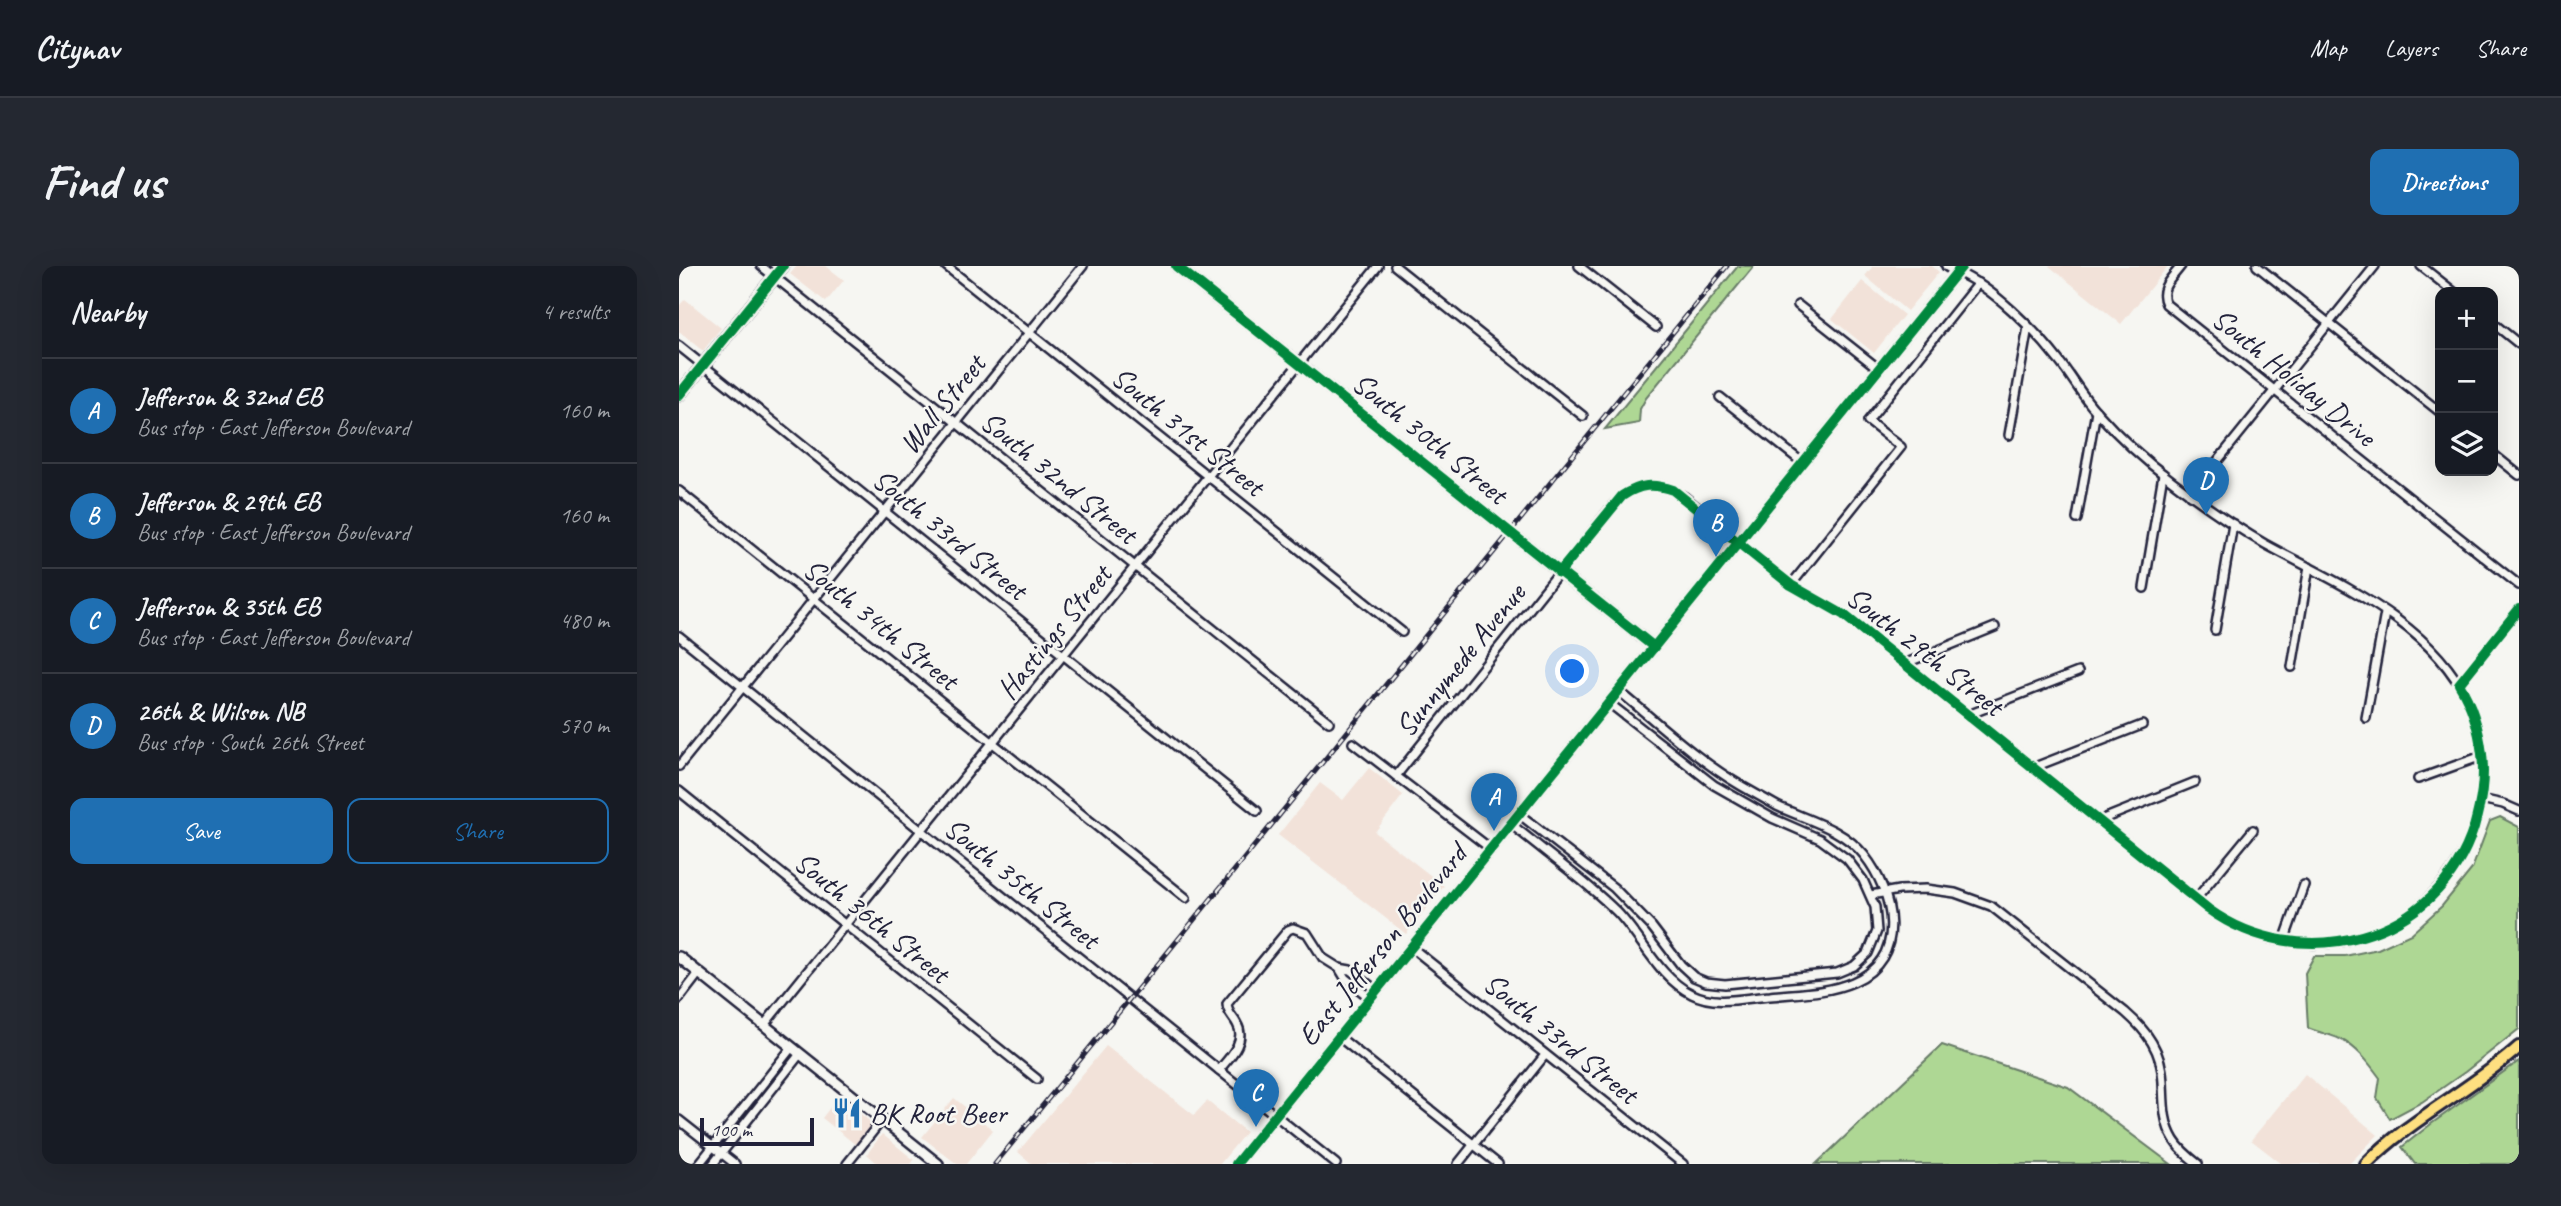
<!DOCTYPE html>
<html lang="en">
<head>
<meta charset="utf-8">
<style>
	body { margin:0; font-family:Caveat,sans-serif; background:#242831; color:#f1f3f6 }
	.controls { position:absolute; right:21px; top:21px; display:grid; overflow:hidden; border-radius:14px; box-shadow:0 7px 28px #0002 }
	.controls button { width:63px; height:63px; display:grid; place-items:center; padding:0; border:0; border-bottom:2px solid #363941; background:#171b24; color:#f1f3f6; font:35px sans-serif }
	.scale { position:absolute; left:21px; bottom:18px; width:114px; box-sizing:border-box; padding-left:7px; border:4px solid #22223b; border-top:0; font-size:19px; line-height:24px; white-space:nowrap; color:#22223b; -webkit-text-stroke:5px #f6f6f2; paint-order:stroke }
	.you { position:absolute; left:894px; top:406px; width:24px; height:24px; margin:-18px; border:5px solid #fff; border-radius:50%; background:#1a73e8; box-shadow:0 0 0 10px #1a73e833 }
	.badge { display:grid; place-items:center; width:46px; height:46px; border-radius:50%; background:#1f6fb2; color:#fff; font-size:23px; font-weight:700 }
	.pin { position:absolute; translate:-50% -58px; filter:drop-shadow(0 2px 4px #0008) }
	.pin::after { content:''; position:absolute; top:37px; width:24px; height:21px; background:inherit; clip-path:polygon(0 0,100% 0,50% 100%) }
	.list { margin:0; padding:0; list-style:none }
	h2 { display:flex; justify-content:space-between; align-items:center; height:91px; margin:0; padding:0 28px; font-size:30px }
	h2 small { font-size:23px; font-weight:400; color:#9ea1a6 }
	.list li { display:grid; grid-template-columns:46px 1fr auto; gap:21px; align-items:center; box-sizing:border-box; height:105px; padding:0 28px; border-top:2px solid #363941 }
	.list b { display:block; font-size:26px; white-space:nowrap }
	.list p { margin:0; font-size:23px; white-space:nowrap; color:#9ea1a6 }
	.list em { font-size:23px; font-style:normal; color:#9ea1a6 }
	.actions { display:flex; gap:14px; padding:21px 28px }
	.actions a { flex:1; padding:16px 0; border:2px solid #1f6fb2; border-radius:14px; text-align:center; font-size:24px; color:#1f6fb2 }
	.actions .main { background:#1f6fb2; color:#fff }
	.icon { flex:none; width:38px; height:38px; fill:none; stroke:currentColor; stroke-width:2; stroke-linecap:round; stroke-linejoin:round }
	.map { position:relative; flex:none; width:1840px; height:898px; overflow:hidden; border-radius:14px }
	header { display:flex; align-items:center; gap:42px; box-sizing:border-box; height:98px; padding:0 35px; background:#171b24; border-bottom:2px solid #363941 }
	header strong { font-size:33px }
	nav { display:flex; gap:38px; margin-inline-start:auto; font-size:24px }
	.intro { display:flex; align-items:center; justify-content:space-between; box-sizing:border-box; height:168px; padding:0 42px }
	h1 { margin:0; font-size:49px }
	.button { padding:18px 32px; border-radius:14px; background:#1f6fb2; color:#fff; font-size:24px; font-weight:700 }
	main { display:flex; gap:42px; padding:0 42px }
	aside { flex:1; background:#171b24; border-radius:14px; box-shadow:0 7px 28px #0002 }
	.map>svg:first-child { display:block }
</style>
</head>
<body>
<header>
<strong>Citynav</strong>
<nav><a>Map</a><a>Layers</a><a>Share</a></nav>
</header>
<div class="intro"><h1>Find us</h1><a class="button">Directions</a></div>
<main>
<aside>
<h2>Nearby<small>4 results</small></h2>
<ul class="list">
<li><span class="badge">A</span><div><b>Jefferson &amp; 32nd EB</b><p>Bus stop · East Jefferson Boulevard</p></div><em>160 m</em></li>
<li><span class="badge">B</span><div><b>Jefferson &amp; 29th EB</b><p>Bus stop · East Jefferson Boulevard</p></div><em>160 m</em></li>
<li><span class="badge">C</span><div><b>Jefferson &amp; 35th EB</b><p>Bus stop · East Jefferson Boulevard</p></div><em>480 m</em></li>
<li><span class="badge">D</span><div><b>26th &amp; Wilson NB</b><p>Bus stop · South 26th Street</p></div><em>570 m</em></li>
</ul>
<div class="actions"><a class="main">Save</a><a>Share</a></div>
</aside>
<div class="map">
<svg width="1840" height="898" viewBox="0 0 1840 898">
	<rect width="100%" height="100%" fill="#f6f6f2"/>
	<filter id="ink" filterUnits="userSpaceOnUse"><feTurbulence type="fractalNoise" baseFrequency=".0143" numOctaves="2"/><feDisplacementMap in="SourceGraphic" scale="14" xChannelSelector="R" yChannelSelector="G"/><feConvolveMatrix kernelMatrix="1 2 1 2 8 2 1 2 1" color-interpolation-filters="sRGB"/></filter>
	<g filter="url(#ink)">
		<g fill="#f2e2d9">
			<polygon points="118,0 147,0 165,14 147,36 111,8"/>
			<polygon points="1194,0 1253,0 1260,6 1228,45 1186,10"/>
			<polygon points="1370,0 1489,0 1442,58"/>
			<polygon points="1183,15 1225,49 1195,87 1153,53"/>
			<polygon points="6,33 42,62 24,85 0,66 0,40"/>
			<polygon points="690,502 724,529 696,566 765,620 727,668 599,569 641,517 664,534"/>
			<polygon points="427,780 515,849 528,835 567,866 541,898 353,898 339,886"/>
			<polygon points="1626,808 1699,869 1670,898 1603,898 1572,874"/>
			<polygon points="160,830 194,858 177,879 143,852"/>
			<polygon points="275,832 314,864 287,898 278,898 243,871"/>
			<polygon points="203,868 235,894 232,898 199,898 188,888"/>
		</g>
		<g fill="#aed794" stroke="#687c68" stroke-width="2">
			<polygon points="1059,0 1075,0 967,132 961,143 960,157 926,163"/>
			<path d="M1821 551 1840 561V763L1786 806 1743 836 1711 853 1698 832 1701 812C1690 797 1678 781 1661 773 1651 768 1640 767 1629 762L1626 707 1635 690H1666L1699 683 1732 668 1763 640 1793 603 1811 555Z"/>
			<polygon points="1263,779 1389,821 1492,898 1137,898"/>
			<polygon points="1840,795 1840,898 1736,898 1723,881 1752,858"/>
		</g>
		<g fill="none" stroke-linecap="round" stroke-linejoin="round">
			<g stroke="#22223b" stroke-width="12">
				<g id="minor">
					<polyline points="82,0 650,456"/>
					<polyline points="267,0 723,366"/>
					<polyline points="716,0 904,150"/>
					<polyline points="900,0 977,61"/>
					<path d="M1502 0C1493 12 1479 22 1487 38L1840 319"/>
					<polyline points="1578,0 1761,146"/>
					<polyline points="1742,0 1775,26"/>
					<polyline points="1119,39 1200,103"/>
					<polyline points="1814,57 1840,78"/>
					<polyline points="0,80 578,545"/>
					<polyline points="1041,131 1124,197"/>
					<polyline points="1330,169 1349,61"/>
					<polyline points="1814,188 1840,209"/>
					<polyline points="0,225 507,632"/>
					<polyline points="1511,229 1696,0"/>
					<polyline points="1398,253 1417,145"/>
					<polyline points="1112,319 1222,181 1189,155 1299,17"/>
					<polyline points="1465,322 1484,208"/>
					<polyline points="1536,364 1554,258"/>
					<polyline points="0,370 657,898"/>
					<polyline points="1225,398 1316,361"/>
					<polyline points="1613,401 1630,301"/>
					<polyline points="1780,418 1840,343"/>
					<polyline points="1289,449 1399,406"/>
					<polyline points="1687,452 1706,347"/>
					<polyline points="674,477 812,583"/>
					<polyline points="0,500 404,0"/>
					<polyline points="1353,502 1463,459"/>
					<path d="M717 510 933 240C955 216 979 213 1006 231L1112 319 1165 349 1529 643C1631 716 1761 670 1798 552 1809 514 1806 471 1789 435 1751 355 1659 318 1586 278 1553 259 1522 237 1492 214 1465 194 1440 171 1417 145 1403 130 1393 111 1380 95 1356 64 1313 21 1278 6"/>
					<polyline points="1739,513 1803,490"/>
					<polyline points="0,525 358,813"/>
					<polyline points="1802,533 1824,538 1840,545"/>
					<polyline points="840,548 935,622 973,661 1002,699 1015,711 1027,716 1046,718 1158,707 1175,700 1189,687 1198,665 1196,641 1184,614 1168,593 1141,573 1093,552 1035,519 930,437"/>
					<polyline points="1419,555 1516,516"/>
					<path d="M832 558C867 587 906 614 938 646 963 672 980 712 1013 728 1037 740 1065 732 1091 730 1119 727 1149 727 1174 716 1230 692 1215 627 1185 589 1163 562 1128 554 1098 540 1086 533 1073 526 1061 519 1017 493 979 457 940 425"/>
					<path d="M1192 629 1220 624 1247 623 1276 627 1312 640 1446 746C1468 765 1483 785 1484 816 1485 837 1484 856 1495 874 1501 884 1510 891 1519 898"/>
					<polyline points="1517,633 1574,564"/>
					<polyline points="1605,675 1625,619"/>
					<polyline points="732,681 1004,898"/>
					<polyline points="660,702 671,704 697,724"/>
					<polyline points="0,733 20,707"/>
					<polyline points="85,759 699,0"/>
					<polyline points="660,771 819,898"/>
					<path d="M540 804C550 792 568 775 558 758 554 750 548 747 548 738L609 664 614 662 628 667 644 692 660 702 666 712 691 732"/>
					<polyline points="0,854 56,898"/>
					<polyline points="20,898 113,781"/>
					<polyline points="34,898 121,788"/>
					<polyline points="168,898 203,854"/>
					<polyline points="779,898 866,789"/>
				</g>
			</g>
			<g stroke="#22223b" stroke-width="14">
				<g id="tertiary">
					<polyline points="497,0 975,381"/>
					<polyline points="1268,0 1278,6"/>
					<polyline points="0,691 259,898"/>
					<polyline points="557,898 1283,0"/>
				</g>
			</g>
			<g stroke="#22223b" stroke-width="15">
				<polyline id="secondary" points="0,129 104,0"/>
			</g>
			<g stroke="#22223b" stroke-width="16">
				<path id="primary" d="M1687 898C1732 852 1792 824 1840 781"/>
			</g>
			<use href="#minor" stroke="#f6f6f2" stroke-width="7"/>
			<use href="#tertiary" stroke="#f6f6f2" stroke-width="9"/>
			<use href="#secondary" stroke="#f6f6f2" stroke-width="10"/>
			<use href="#primary" stroke="#fedf80" stroke-width="10"/>
			<g stroke="#22223b" stroke-width="5">
				<polyline id="rail" points="316,898 1048,0"/>
			</g>
			<use href="#rail" stroke="#f6f6f2" stroke-width="2.5" stroke-dasharray="8" stroke-linecap="butt"/>
			<g stroke="#f6f6f2" stroke-width="15">
				<g id="cycleway">
					<polyline points="497,0 975,381"/>
					<polyline points="0,129 104,0"/>
					<path d="M880 307 943 230C961 218 974 217 994 224L1112 319 1165 349 1529 643C1622 710 1759 675 1795 561 1802 536 1806 514 1803 488 1800 463 1793 439 1780 418L1840 343"/>
					<polyline points="557,898 1283,0"/>
				</g>
			</g>
			<use href="#cycleway" stroke="#00873e" stroke-width="10"/>
		</g>
	</g>
	<defs>
		<g id="restaurant-bare" transform="scale(2.415)"><path d="M-5-6h1v4h1v-4h1v4h1v-4h1v5L-1.5 .5V6h-2V.5L-5-1ZM5-6V6H3V1.5H1.5Q1.5-4 5-6Z" fill="#1f6fb2" stroke="#f6f6f2" stroke-width="2.5" paint-order="stroke"/></g>
	</defs>
	<g fill-rule="evenodd">
		<use href="#restaurant-bare" x="168" y="847"/>
	</g>
	<g text-anchor="middle" dominant-baseline="central" stroke-width="5" stroke-linejoin="round" paint-order="stroke">
		<g font-size="30" fill="#22223b" stroke="#f6f6f2">
			<text transform="translate(1615 111) rotate(39)">South Holiday Drive</text>
			<text transform="translate(263 138) rotate(-51)">Wall Street</text>
			<text transform="translate(509 165) rotate(39)">South 31st Street</text>
			<text transform="translate(751 172) rotate(39)">South 30th Street</text>
			<text transform="translate(380 211) rotate(39)">South 32nd Street</text>
			<text transform="translate(271 268) rotate(39)">South 33rd Street</text>
			<text transform="translate(202 358) rotate(39)">South 34th Street</text>
			<text transform="translate(375 366) rotate(-51)">Hastings Street</text>
			<text transform="translate(1246 385) rotate(38)">South 29th Street</text>
			<text transform="translate(781 394) rotate(-51)">Sunnymede Avenue</text>
			<text transform="translate(343 617) rotate(39)">South 35th Street</text>
			<text transform="translate(193 651) rotate(39)">South 36th Street</text>
			<text transform="translate(703 679) rotate(-51)">East Jefferson Boulevard</text>
			<text transform="translate(882 772) rotate(39)">South 33rd Street</text>
		</g>
		<g font-size="30" fill="#22223b" stroke="#f6f6f2" text-anchor="start">
			<text x="191" y="847">BK Root Beer</text>
		</g>
	</g>
</svg>
<div class="controls">
<button>+</button>
<button>−</button>
<button><svg class="icon" aria-label="layers" viewBox="0 0 24 24"><path d="M12 4l9 5-9 5-9-5zM3 14l9 5 9-5"/></svg></button>
</div>
<div class="scale">100 m</div>
<div class="you"></div>
<div class="pin badge" style="left:815px;top:565px">A</div>
<div class="pin badge" style="left:1037px;top:291px">B</div>
<div class="pin badge" style="left:577px;top:861px">C</div>
<div class="pin badge" style="left:1527px;top:249px">D</div>
</div>
</main>
</body>
</html>
